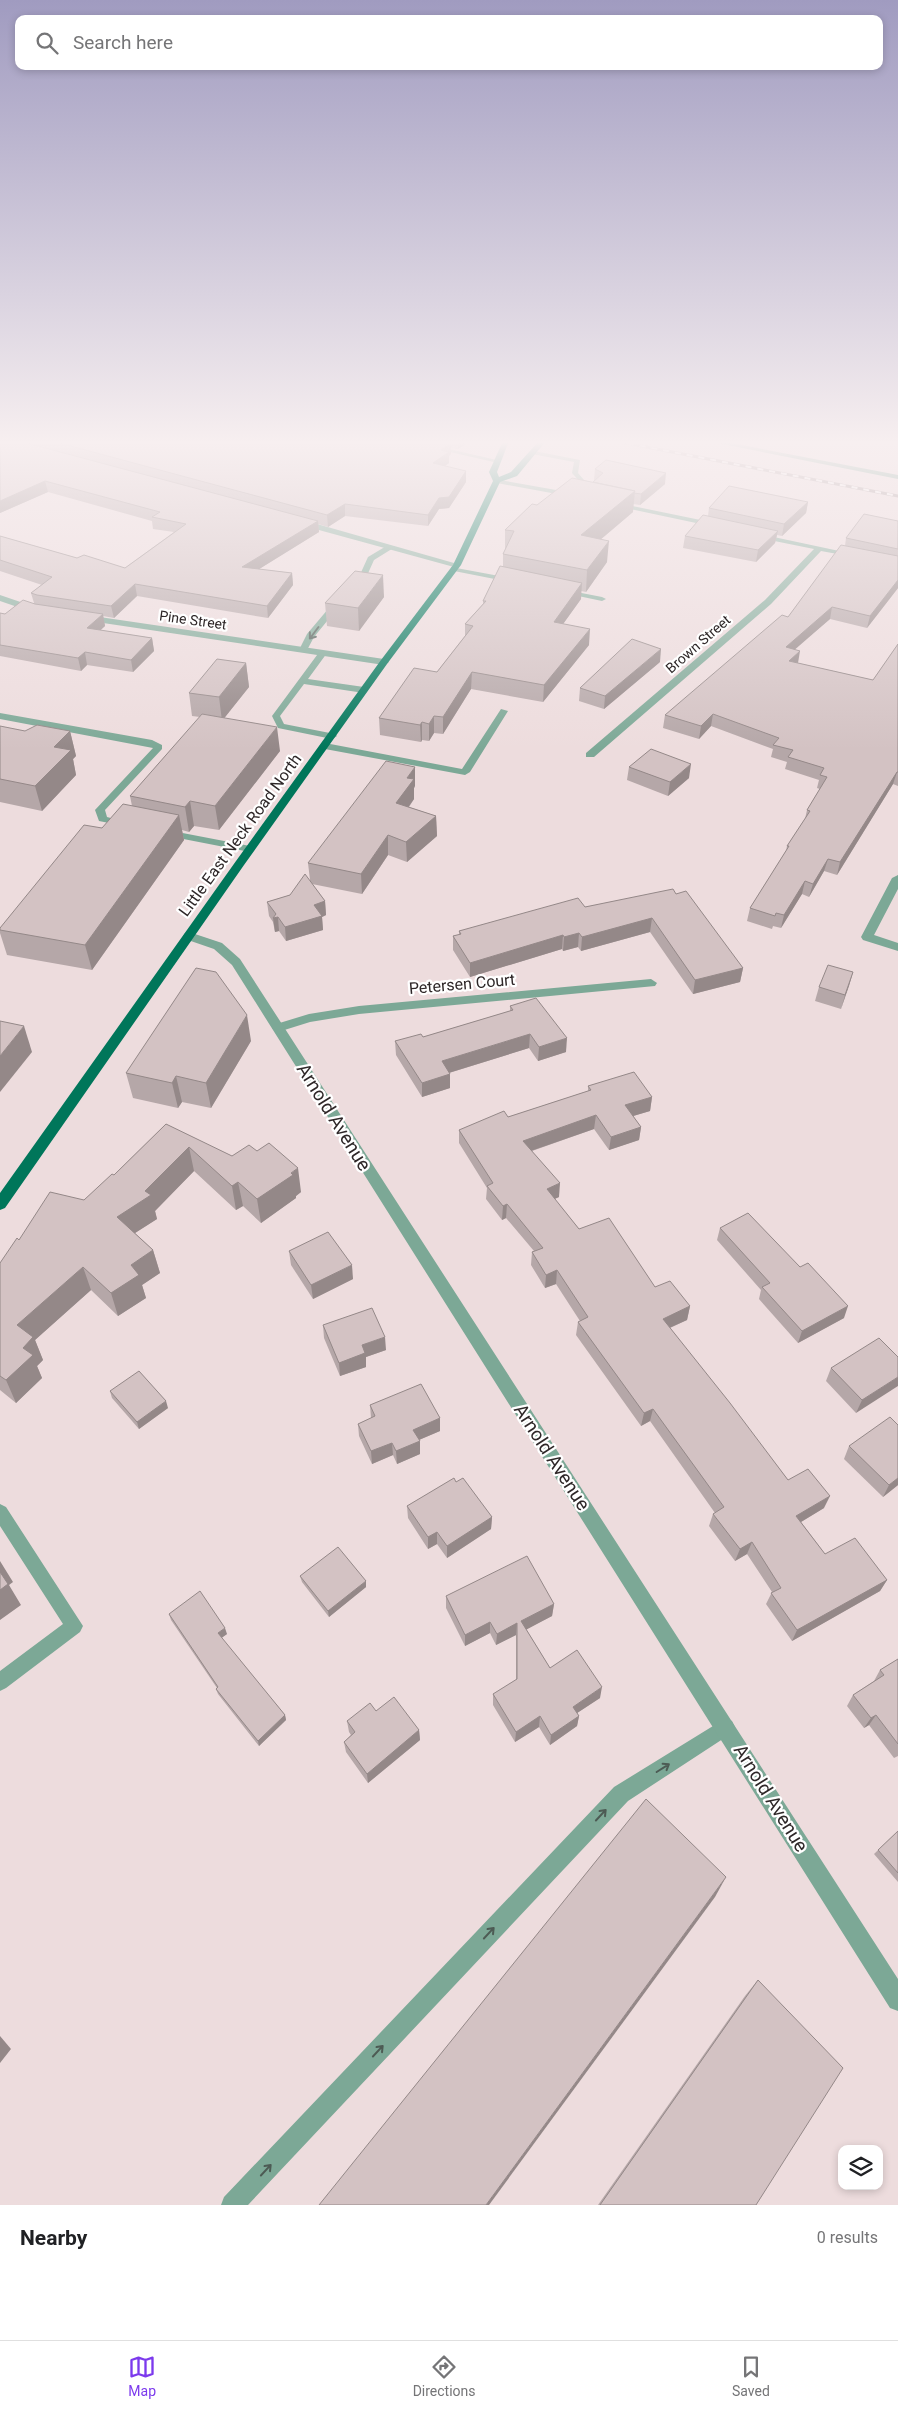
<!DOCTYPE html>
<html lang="en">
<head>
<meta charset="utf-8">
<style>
	body { margin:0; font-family:Roboto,sans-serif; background:#f2f2f2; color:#202124 }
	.controls { position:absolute; right:15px; bottom:15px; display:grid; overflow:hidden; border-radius:10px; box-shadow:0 2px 8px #0003 }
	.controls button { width:45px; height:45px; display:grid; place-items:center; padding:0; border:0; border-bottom:1px solid #e0e0e0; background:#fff; color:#202124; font:25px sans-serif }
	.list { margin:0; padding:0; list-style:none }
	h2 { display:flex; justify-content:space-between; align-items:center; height:65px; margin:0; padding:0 20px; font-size:21px }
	h2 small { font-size:16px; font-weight:400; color:#757577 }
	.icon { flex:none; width:28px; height:28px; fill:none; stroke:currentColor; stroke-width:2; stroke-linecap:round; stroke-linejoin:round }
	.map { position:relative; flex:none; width:898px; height:2205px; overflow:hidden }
	.search { position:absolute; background:#fff; box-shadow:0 2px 8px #0003; left:15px; right:15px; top:15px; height:55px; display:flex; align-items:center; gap:12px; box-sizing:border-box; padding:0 18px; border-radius:10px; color:#757577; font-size:19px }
	.sheet { height:135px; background:#fff }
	nav { display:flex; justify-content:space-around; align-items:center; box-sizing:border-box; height:70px; border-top:1px solid #e0e0e0; background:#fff; font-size:14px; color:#757577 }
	nav a { display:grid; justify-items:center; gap:2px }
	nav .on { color:#7c3aed }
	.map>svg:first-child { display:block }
</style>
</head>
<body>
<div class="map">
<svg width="898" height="2205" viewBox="0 0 898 2205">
	<rect width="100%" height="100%" fill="#eddcdd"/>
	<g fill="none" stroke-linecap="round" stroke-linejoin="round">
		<g fill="#7ca896" fill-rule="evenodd">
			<polygon points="402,441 414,441 501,461 498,463"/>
			<polygon points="534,451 580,460 578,473 584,480 599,485 596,487 580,482 572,473 574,462 532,454"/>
			<polygon points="388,545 395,547 374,560 365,580 357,588 351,588 350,586 358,579 368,557"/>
			<polygon points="451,567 510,578 514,580 510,582 454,571 451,571"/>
			<polygon points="561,589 602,597 606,599 602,601 564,593 560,591"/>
			<polygon points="334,602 341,604 314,637 306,652 300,652 299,650 307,634"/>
			<polygon points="320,651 327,653 308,679 364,687 368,690 364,693 304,684 280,716 284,724 335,734 337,736 332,739 278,728 272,716"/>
			<polygon points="501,709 508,711 470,772 465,775 325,749 320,746 325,743 462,769"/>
			<polygon points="0,713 152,740 162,745 162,749 105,810 107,817 129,823 129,827 99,821 95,810 153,748 0,719"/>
			<polygon points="167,830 250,846 255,849 250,852 163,835 163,831"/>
			<polygon points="0,1504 6,1507 83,1626 80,1632 6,1688 0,1691 0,1671 63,1624 0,1526"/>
			<polygon points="726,1718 732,1721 735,1727 732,1733 628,1801 248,2205 221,2205 224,2197 614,1787"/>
		</g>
		<g fill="#7ca896" fill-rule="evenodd">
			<polygon points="494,479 573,493 577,495 573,497 497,483 494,483"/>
			<polygon points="613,502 715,523 719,525 715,527 616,506 613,506"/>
			<polygon points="297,520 303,520 461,565 454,567 297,524"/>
			<polygon points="755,533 858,555 854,557 821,551 771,604 594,757 586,757 586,753 765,600 814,549 755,537"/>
			<polygon points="0,595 38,608 39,610 35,613 0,601"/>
			<polygon points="86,615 384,659 389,662 384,665 83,620 82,618"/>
			<polygon points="898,875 898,889 874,935 898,943 898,951 863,940 861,937 892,878"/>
			<polygon points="651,979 657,983 655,986 359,1014 310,1022 278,1032 272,1028 273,1025 309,1014 359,1006"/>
		</g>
		<polygon fill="#7ca896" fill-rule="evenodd" points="189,932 222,943 240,959 898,1979 898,2011 890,2008 232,965 214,949 185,939 183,936 185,933"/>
		<polygon fill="#458b73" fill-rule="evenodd" points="707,441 721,441 898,475 898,479"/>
		<polygon fill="#00765a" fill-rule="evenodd" points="503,441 509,441 497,472 499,477 511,472 539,441 546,441 517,476 500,482 461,565 387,664 244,865 5,1208 0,1210 0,1193 236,861 381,660 453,565 493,481 489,472"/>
		<g stroke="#938687" stroke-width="3">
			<polyline id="rail" points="616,441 898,496"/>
		</g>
		<use href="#rail" stroke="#fff" stroke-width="2" stroke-dasharray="6" stroke-linecap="butt"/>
	</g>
	<g fill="#b5a7a8">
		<polygon points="0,441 470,441 458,449 451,448 451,454 449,456 449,463 445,466 466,482 449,508 439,509 428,526 345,516 328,527 318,524 319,532 259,569 292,573 293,585 268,618 137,596 114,618 103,616 105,626 100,630 152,638 154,651 133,672 87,665 81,671 0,656 0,613 5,614 34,603 31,593 42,585 0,571 0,536 77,558 125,568 174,532 153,529 152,521 48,492 0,513"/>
		<polygon points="849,441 898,441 898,444"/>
		<polygon points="595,469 665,484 640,505 633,504 633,512 601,539 607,562 586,592 581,591 581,599 563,624 589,645 543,702 471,689 443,734 434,733 429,741 422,740 421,742 380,735 379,718 437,672 465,636 465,624 483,604 483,601 503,567 503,554 505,551 505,530 537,505 593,482 595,481 594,480"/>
		<polygon points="808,502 806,513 782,536 777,535 775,543 756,562 683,548 685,536 708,516 709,508"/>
		<polygon points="898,521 898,588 867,628 830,619 794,649 798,663 873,680 898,644 898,786 893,784 837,875 824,871 809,897 802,894 781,928 773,926 772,929 747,921 750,908 786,851 787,846 805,819 807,810 820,789 817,788 819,780 785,769 787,762 771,757 773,749 711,726 699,739 663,728 665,715 788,617 845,546 846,538"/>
		<polygon points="384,597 359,631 327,626 325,603"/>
		<polygon points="660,662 604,709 579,701 580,688"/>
		<polygon points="246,663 249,687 224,718 280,751 219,830 194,826 189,832 182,830 184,840 92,970 7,955 0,933 0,928 102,828 132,806 130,796 200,717 192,716 189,693"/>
		<polygon points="0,726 25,731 70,731 76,756 73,759 76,775 42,811 0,802"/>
		<polygon points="629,767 689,778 668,796 627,780"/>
		<polygon points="415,786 414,788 414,799 409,807 436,816 437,836 407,862 388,855 362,894 312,884 325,901 326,915 322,917 323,930 286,941 279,931 275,932 273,922 269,916 267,902 290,895 310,880 308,863"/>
		<polygon points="676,894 743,968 740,982 693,994 650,932 581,951 578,947 563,951 562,949 470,977 453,950 453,936 459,935 459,931 585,907"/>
		<polygon points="853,972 841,1009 815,1001 819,987"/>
		<polygon points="510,1006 566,1052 538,1061 529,1048 449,1073 450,1088 422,1097 396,1055 395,1041 423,1037 510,1011"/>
		<polygon points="251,1041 211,1108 182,1102 178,1108 133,1098 126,1073"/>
		<polygon points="588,1086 652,1097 650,1111 633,1116 641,1127 639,1140 609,1150 594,1129 532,1151 559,1197 554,1199 579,1229 655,1287 690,1306 687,1320 670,1328 788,1480 824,1508 801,1522 825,1554 887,1580 880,1591 792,1641 766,1604 772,1592 747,1554 735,1561 709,1526 713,1514 715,1513 650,1421 641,1426 576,1335 578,1322 580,1321 556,1284 545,1288 531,1265 532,1252 534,1251 506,1218 502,1220 486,1199 487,1188 459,1143 459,1130 508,1117 588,1091"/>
		<polygon points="166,1124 301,1192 296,1196 296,1198 261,1223 243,1206 236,1210 194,1171 155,1211 157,1219 135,1233 153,1250 160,1273 142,1285 146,1298 118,1316 91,1290 35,1340 43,1360 37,1366 42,1378 16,1403 0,1390 0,1263 19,1240 84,1200 114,1175"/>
		<polygon points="720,1228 844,1318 798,1343 759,1299 761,1290 717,1240"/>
		<polygon points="289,1251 353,1279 313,1299 291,1265"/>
		<polygon points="323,1325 386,1350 366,1357 366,1367 340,1376 324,1338"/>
		<polygon points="898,1357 856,1413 826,1381 831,1368"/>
		<polygon points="110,1391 168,1408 139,1429 112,1398"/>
		<polygon points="370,1405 440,1418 440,1431 419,1440 420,1454 397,1464 393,1455 372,1464 359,1436 358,1424 371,1418"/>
		<polygon points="898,1425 898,1485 883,1497 844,1459 849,1446"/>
		<polygon points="456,1482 492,1517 491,1529 447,1558 437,1544 428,1549 408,1518 407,1506"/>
		<polygon points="300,1576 366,1587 329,1617 302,1582"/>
		<polygon points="446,1596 554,1604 552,1616 526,1629 550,1668 600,1698 577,1713 579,1716 577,1726 550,1745 539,1727 515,1742 493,1705 493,1694 516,1680 516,1635 496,1645 490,1633 465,1646 446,1608"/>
		<polygon points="169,1614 227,1634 221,1638 285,1715 286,1720 259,1746 218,1694 216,1689 217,1688 171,1620"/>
		<polygon points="898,1659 898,1756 894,1758 869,1725 864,1728 847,1706 853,1695 874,1681 880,1670"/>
		<polygon points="376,1711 419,1730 420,1740 368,1783 346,1752 344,1742 351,1735 349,1732 347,1721"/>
		<polygon points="898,1831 898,1882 874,1854"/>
		<polygon points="758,1980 756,2205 598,2205 745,1996"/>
	</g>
	<g fill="#948888">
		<polygon points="458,441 470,441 458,449"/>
		<polygon points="451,443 451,454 449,456 449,463 433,474 433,463 441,450"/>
		<polygon points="466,471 466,482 449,508 439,509 428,526 428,515 439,498"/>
		<polygon points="666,473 665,484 640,505 641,494"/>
		<polygon points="45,481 48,492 0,513 0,501"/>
		<polygon points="635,491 633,512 580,557 581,535"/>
		<polygon points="808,502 806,513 782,536 784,524"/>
		<polygon points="345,504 345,516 328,527 327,515"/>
		<polygon points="318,521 319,532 243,579 242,567"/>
		<polygon points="778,531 775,543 756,562 758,550"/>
		<polygon points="609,541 607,562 586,592 587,570"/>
		<polygon points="292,573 293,585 268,618 267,606"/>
		<polygon points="383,575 384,597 359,631 358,608"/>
		<polygon points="898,580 898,588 867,628 870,616"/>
		<polygon points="582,583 581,599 553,638 554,622"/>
		<polygon points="135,584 137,596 114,618 111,606"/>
		<polygon points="832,607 830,619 784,659 786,647"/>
		<polygon points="103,614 105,626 89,641 87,628"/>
		<polygon points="590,629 589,645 543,702 544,685"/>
		<polygon points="152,638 154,651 133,672 131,660"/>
		<polygon points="661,649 660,662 604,709 605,696"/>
		<polygon points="800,651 798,663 789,661"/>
		<polygon points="85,652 87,665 81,671 78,658"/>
		<polygon points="246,663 249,687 222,721 219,697"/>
		<polygon points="472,672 471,689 443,734 443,717"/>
		<polygon points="713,714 711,726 699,739 701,726"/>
		<polygon points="434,716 434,733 429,741 429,724"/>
		<polygon points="422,722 422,740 421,742 420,725"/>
		<polygon points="277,727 280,751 219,830 215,806"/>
		<polygon points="70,731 76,756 73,759 76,775 42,811 35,786 54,747"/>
		<polygon points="691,764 689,778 668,796 670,782"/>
		<polygon points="415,767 415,786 414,788 414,799 397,823 396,803 407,778"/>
		<polygon points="897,772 893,784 837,875 840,862"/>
		<polygon points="190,801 194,826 189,832 185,807"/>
		<polygon points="179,815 184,840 92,970 85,945"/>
		<polygon points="436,816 437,836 407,862 406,842"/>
		<polygon points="388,835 388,855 362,894 361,874"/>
		<polygon points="828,859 824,871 809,897 813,884"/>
		<polygon points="805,881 802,894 781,928 784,915"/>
		<polygon points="325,901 326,915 322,917 323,930 286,941 285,927 314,905"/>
		<polygon points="278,917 279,931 275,932 273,918"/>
		<polygon points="652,918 650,932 581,951 582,937"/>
		<polygon points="579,933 578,947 563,951 564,937"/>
		<polygon points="563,935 562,949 470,977 470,963"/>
		<polygon points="743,968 740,982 693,994 695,980"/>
		<polygon points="853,972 849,986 841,1009 845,995"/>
		<polygon points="247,1015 251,1041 211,1108 206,1083"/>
		<polygon points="24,1026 32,1052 0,1092 0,1056"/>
		<polygon points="530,1034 529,1048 442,1075 442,1061"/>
		<polygon points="567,1038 566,1052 538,1061 539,1047"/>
		<polygon points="450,1074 450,1088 422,1097 422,1083"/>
		<polygon points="176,1076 182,1102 178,1108 172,1083"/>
		<polygon points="652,1097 650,1111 623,1119 625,1105"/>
		<polygon points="596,1115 594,1129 522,1154 523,1141"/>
		<polygon points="641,1127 639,1140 609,1150 611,1137"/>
		<polygon points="189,1147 194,1171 155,1211 157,1219 124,1240 117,1217 145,1191"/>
		<polygon points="298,1168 301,1192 296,1196 296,1198 261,1223 257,1199"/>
		<polygon points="238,1182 243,1206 236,1210 232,1186"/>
		<polygon points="560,1183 559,1197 546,1203 547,1189"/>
		<polygon points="507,1204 506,1218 502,1220 503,1206"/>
		<polygon points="153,1250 160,1273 142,1285 146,1298 118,1316 111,1293 131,1265"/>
		<polygon points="352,1265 353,1279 313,1299 311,1285"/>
		<polygon points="83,1267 91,1290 35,1340 43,1360 37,1366 42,1378 16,1403 6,1380 23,1348 17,1325"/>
		<polygon points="557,1270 556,1284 545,1288 546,1275"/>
		<polygon points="690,1306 687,1320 660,1332 663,1319"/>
		<polygon points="848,1306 844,1318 798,1343 802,1331"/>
		<polygon points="385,1337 386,1350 366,1357 366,1367 340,1376 339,1363 362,1345"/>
		<polygon points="898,1377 898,1386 856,1413 862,1400"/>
		<polygon points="166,1401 168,1408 139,1429 137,1422"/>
		<polygon points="653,1409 650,1421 641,1426 644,1413"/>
		<polygon points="440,1418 440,1431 414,1442 413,1430"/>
		<polygon points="420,1441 420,1454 397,1464 396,1451"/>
		<polygon points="392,1443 393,1455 372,1464 371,1451"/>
		<polygon points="898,1478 898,1485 883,1497 889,1485"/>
		<polygon points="830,1496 824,1508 791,1528 796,1516"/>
		<polygon points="492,1517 491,1529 447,1558 447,1546"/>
		<polygon points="437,1532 437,1544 428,1549 428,1537"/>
		<polygon points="752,1542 747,1554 735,1561 740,1549"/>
		<polygon points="0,1561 13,1582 9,1585 21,1605 0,1620"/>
		<polygon points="887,1580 880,1591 792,1641 797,1630"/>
		<polygon points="366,1581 366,1587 329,1617 328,1611"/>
		<polygon points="554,1604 552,1616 520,1633 521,1621"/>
		<polygon points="490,1622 490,1633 465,1646 465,1635"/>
		<polygon points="517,1623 516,1635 496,1645 497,1634"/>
		<polygon points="225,1628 227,1634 220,1639 218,1633"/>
		<polygon points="602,1687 600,1698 571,1717 573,1707"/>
		<polygon points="285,1715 286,1720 259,1746 258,1741"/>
		<polygon points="876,1715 869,1725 864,1728 871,1718"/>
		<polygon points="540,1716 539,1727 515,1742 516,1732"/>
		<polygon points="579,1716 577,1726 550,1745 551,1735"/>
		<polygon points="419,1730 420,1740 368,1783 367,1774"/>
		<polygon points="726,1877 715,1897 489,2205 486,2205"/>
		<polygon points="0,2036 11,2049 0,2063"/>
	</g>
	<g fill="#d3c2c3" stroke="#948888">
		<polygon points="0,441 19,441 318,521 242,567 292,573 267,606 135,584 111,606 37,595 31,593 52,577 0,560 0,536 77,558 84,555 125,568 186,524 152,517 160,512 45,481 0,501"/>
		<polygon points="52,441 440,441 451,443 441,450 449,452 433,463 466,471 449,497 439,498 428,515 345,504 327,515"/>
		<polygon points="606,460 666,473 641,494 634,493 635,491 593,482 603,473 595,469"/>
		<polygon points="572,478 635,491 581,535 609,541 587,570 503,554 514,531 505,530 532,504 537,505"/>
		<polygon points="729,486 808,502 784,524 709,508"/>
		<polygon points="864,514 898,521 898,549 846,538"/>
		<polygon points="703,515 778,531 758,550 685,536"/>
		<polygon points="841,545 898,556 898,580 870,616 832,607 786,647 800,651 789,661 873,680 898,644 898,772 897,772 840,862 828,859 813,884 805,881 784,915 776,913 775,916 750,908 789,846 787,846 810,811 807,810 827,777 820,775 824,768 788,757 793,750 773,745 779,738 713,714 701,726 665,715 782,615 788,617"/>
		<polygon points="500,566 582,583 554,622 590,629 544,685 472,672 443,717 434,716 429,724 422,722 420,725 379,718 414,668 437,672 473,626 465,624 486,601 483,601"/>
		<polygon points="355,571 383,575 358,608 325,603"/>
		<polygon points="23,600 35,604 103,614 87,628 152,638 131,660 85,652 78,658 0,645 0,613 5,614"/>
		<polygon points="632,639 661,649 605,696 580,688"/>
		<polygon points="217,659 246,663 219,697 189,693"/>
		<polygon points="202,714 277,727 215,806 190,801 185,807 130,796"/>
		<polygon points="37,725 70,731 54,747 71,750 35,786 0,779 0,726 25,731"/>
		<polygon points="651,749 691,764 670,782 629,767"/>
		<polygon points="386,761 415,767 407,778 414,779 396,803 436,816 406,842 388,835 361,874 308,863"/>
		<polygon points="123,804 179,815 85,945 0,930 0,928 84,825 102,828"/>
		<polygon points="305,874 325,901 314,905 322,916 285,927 278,917 273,918 276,914 267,902 290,895"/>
		<polygon points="673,889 676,894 686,891 743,968 695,980 652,918 582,937 579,933 564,937 563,935 470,963 453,936 461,934 459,931 578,898 585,907"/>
		<polygon points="828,965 853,972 845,995 819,987"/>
		<polygon points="196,968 216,972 247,1015 206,1083 176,1076 172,1083 126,1073"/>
		<polygon points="536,998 567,1038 539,1047 530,1034 442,1061 450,1074 422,1083 395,1041 421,1034 423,1037 513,1010 510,1006"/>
		<polygon points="0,1021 24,1026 0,1056"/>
		<polygon points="634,1072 652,1097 625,1105 641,1127 611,1137 596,1115 523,1141 560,1183 547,1189 579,1229 609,1218 655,1287 670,1281 690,1306 663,1319 730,1403 788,1480 808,1469 830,1496 796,1516 825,1554 855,1538 887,1580 797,1630 771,1593 781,1588 752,1542 740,1549 713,1514 724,1507 653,1409 644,1413 578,1322 588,1317 557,1270 546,1275 532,1252 543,1248 507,1204 503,1206 487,1186 493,1183 459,1130 504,1111 508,1117 591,1090 588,1086"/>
		<polygon points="166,1124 232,1156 249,1145 257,1151 269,1143 298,1168 291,1173 293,1175 257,1199 238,1182 232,1186 189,1147 145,1191 151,1195 117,1217 153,1250 131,1265 139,1275 111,1293 83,1267 17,1325 33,1337 23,1348 33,1355 6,1380 0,1376 0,1263 17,1238 19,1240 50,1192 84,1200 112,1174 114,1175"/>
		<polygon points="748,1213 800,1267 808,1263 848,1306 802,1331 762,1287 770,1283 720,1228"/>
		<polygon points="328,1232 352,1265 311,1285 289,1251"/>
		<polygon points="372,1308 385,1337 362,1345 365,1353 339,1363 323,1325"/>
		<polygon points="879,1338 898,1357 898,1377 862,1400 831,1368"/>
		<polygon points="139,1371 166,1401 137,1422 110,1391"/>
		<polygon points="421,1384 440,1418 413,1430 420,1441 396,1451 392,1443 371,1451 358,1424 375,1416 370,1405"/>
		<polygon points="890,1417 898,1425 898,1478 889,1485 849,1446"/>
		<polygon points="454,1478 456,1482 463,1478 492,1517 447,1546 437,1532 428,1537 407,1506"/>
		<polygon points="338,1547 366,1581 328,1611 300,1576"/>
		<polygon points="527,1556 554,1604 521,1621 550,1668 577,1650 602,1687 573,1707 579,1716 551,1735 540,1716 516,1732 493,1694 517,1679 517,1623 497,1634 490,1622 465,1635 446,1596"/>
		<polygon points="0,1572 8,1584 0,1590"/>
		<polygon points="200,1591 225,1628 218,1633 285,1715 258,1741 216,1689 218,1687 169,1614"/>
		<polygon points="898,1659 898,1744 876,1715 871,1718 853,1695 884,1675 880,1670"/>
		<polygon points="394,1697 419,1730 367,1774 344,1742 355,1732 347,1721 370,1703 376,1711"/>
		<polygon points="646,1799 726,1877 486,2205 319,2205"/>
		<polygon points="898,1831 898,1873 878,1850"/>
		<polygon points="758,1980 843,2068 756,2205 600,2205"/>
	</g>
	<defs><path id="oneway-shaft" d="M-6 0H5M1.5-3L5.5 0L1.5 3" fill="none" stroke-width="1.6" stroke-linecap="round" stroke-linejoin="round" transform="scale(1.25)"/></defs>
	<g stroke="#4d5b54">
		<use href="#oneway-shaft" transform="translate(314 633) rotate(127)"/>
		<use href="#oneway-shaft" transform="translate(663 1768) rotate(-32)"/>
		<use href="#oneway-shaft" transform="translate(601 1815) rotate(-47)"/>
		<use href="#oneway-shaft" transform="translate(489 1933) rotate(-47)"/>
		<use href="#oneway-shaft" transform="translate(378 2051) rotate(-47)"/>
		<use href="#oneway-shaft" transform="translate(266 2170) rotate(-47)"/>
	</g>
	<linearGradient id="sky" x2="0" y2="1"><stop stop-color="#a09bc0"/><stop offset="0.59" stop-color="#f7eff0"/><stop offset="1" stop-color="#f7eff0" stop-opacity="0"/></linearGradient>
	<rect width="898" height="750" fill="url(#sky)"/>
	<g text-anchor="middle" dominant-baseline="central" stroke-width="4.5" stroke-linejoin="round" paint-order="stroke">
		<g font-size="14" fill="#2e2728" stroke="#fff">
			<text transform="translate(193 620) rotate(8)">Pine Street</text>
			<text transform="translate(698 644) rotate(-41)">Brown Street</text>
		</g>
		<g font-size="16" fill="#2e2728" stroke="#fff">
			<text transform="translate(240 835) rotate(-54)">Little East Neck Road North</text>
			<text transform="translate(462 984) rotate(-5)">Petersen Court</text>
		</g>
		<g font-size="19" fill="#2e2728" stroke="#fff">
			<text transform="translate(334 1117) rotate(58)">Arnold Avenue</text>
			<text transform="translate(552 1457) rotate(57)">Arnold Avenue</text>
			<text transform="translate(771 1798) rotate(58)">Arnold Avenue</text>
		</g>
	</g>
</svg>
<div class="controls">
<button><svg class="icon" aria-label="layers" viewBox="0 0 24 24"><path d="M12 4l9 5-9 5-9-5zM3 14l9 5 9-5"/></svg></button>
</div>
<div class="search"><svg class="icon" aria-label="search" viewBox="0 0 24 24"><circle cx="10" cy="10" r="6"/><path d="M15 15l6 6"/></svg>Search here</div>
</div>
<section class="sheet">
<h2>Nearby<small>0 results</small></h2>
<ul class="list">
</ul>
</section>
<nav>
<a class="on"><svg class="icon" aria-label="map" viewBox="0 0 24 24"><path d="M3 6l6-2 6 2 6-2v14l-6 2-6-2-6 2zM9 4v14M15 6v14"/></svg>Map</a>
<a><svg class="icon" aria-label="directions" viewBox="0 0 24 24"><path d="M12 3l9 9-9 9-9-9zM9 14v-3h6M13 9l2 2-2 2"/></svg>Directions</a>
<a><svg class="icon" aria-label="saved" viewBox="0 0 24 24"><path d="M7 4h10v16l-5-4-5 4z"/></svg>Saved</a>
</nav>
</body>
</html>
